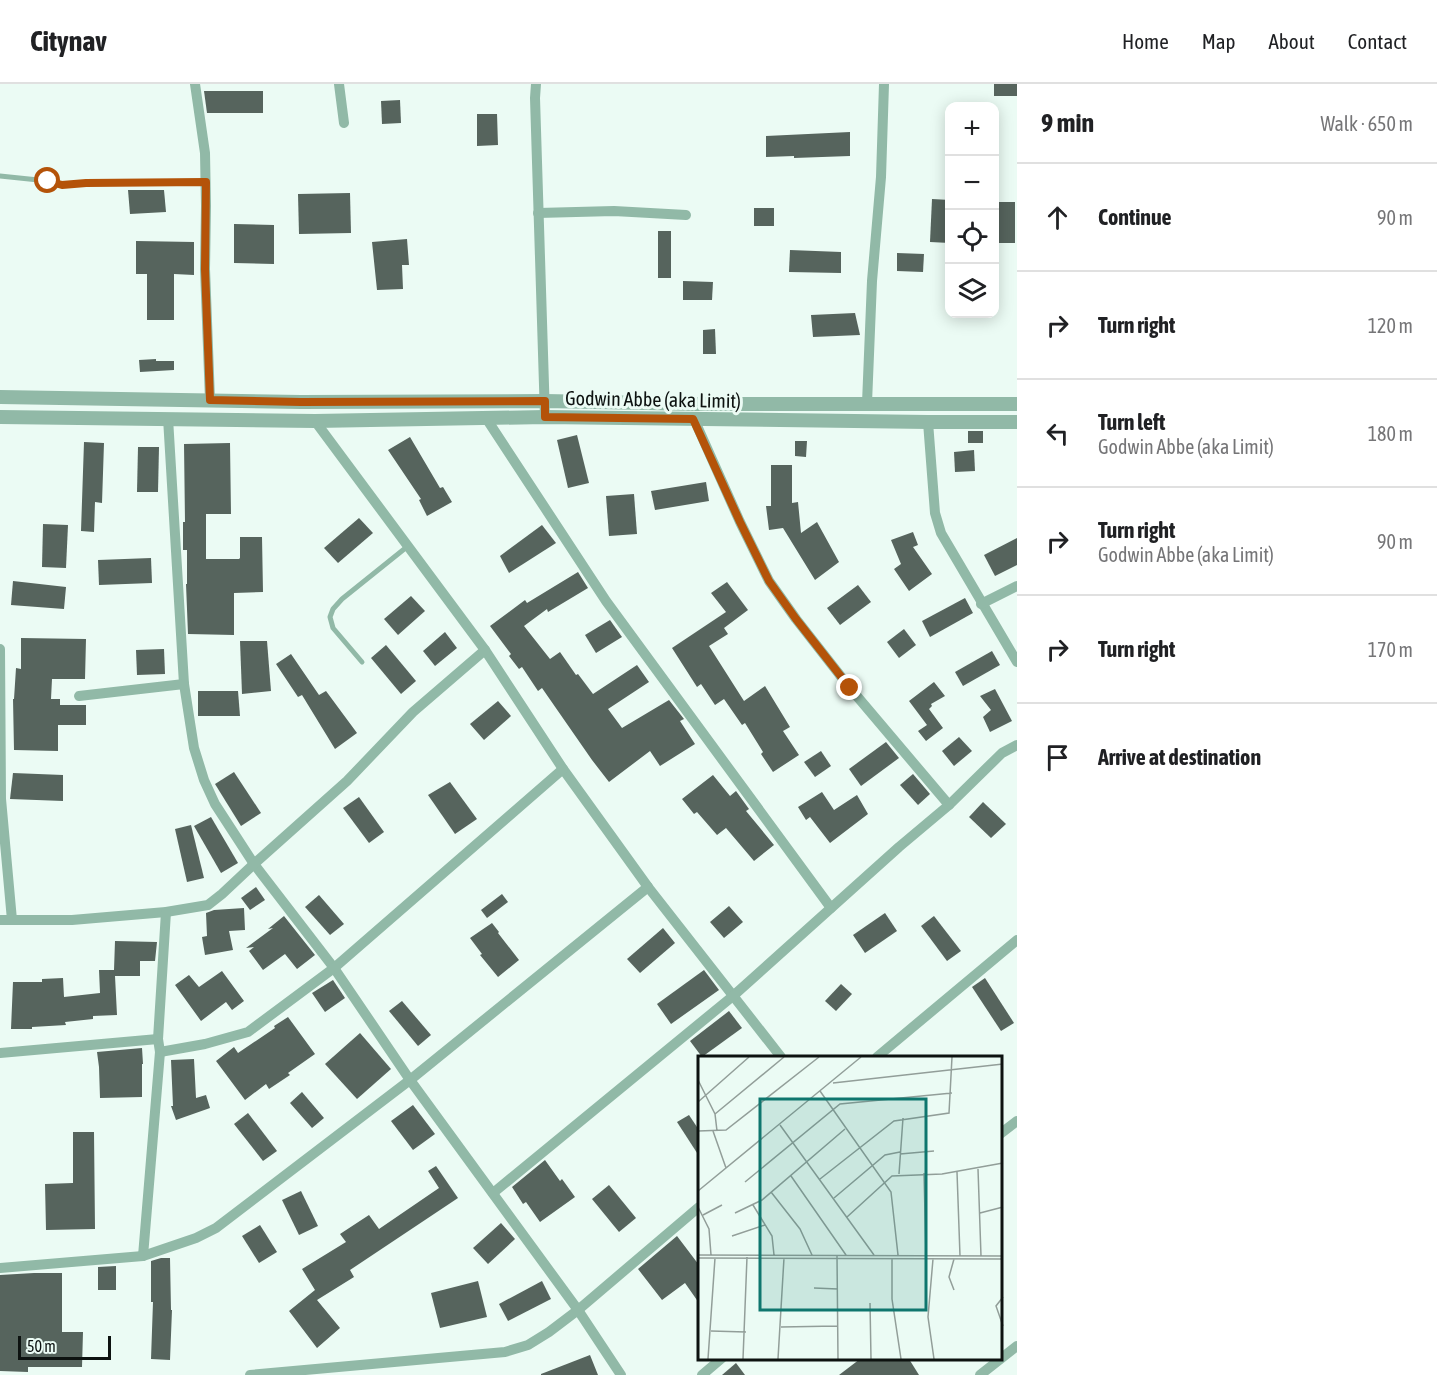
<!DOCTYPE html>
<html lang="en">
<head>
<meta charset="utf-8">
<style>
	body { margin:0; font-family:"Asap Condensed",sans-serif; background:#f2f2f2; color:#202124 }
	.controls { position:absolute; right:18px; top:18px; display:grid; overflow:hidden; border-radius:12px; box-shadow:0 3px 15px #0003 }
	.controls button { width:54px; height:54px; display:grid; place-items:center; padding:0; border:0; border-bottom:2px solid #e0e0e0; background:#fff; color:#202124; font:30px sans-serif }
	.scale { position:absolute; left:18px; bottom:15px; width:93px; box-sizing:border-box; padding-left:6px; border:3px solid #0d1210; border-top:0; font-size:16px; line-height:21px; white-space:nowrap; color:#0d1210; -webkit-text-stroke:4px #ebfbf4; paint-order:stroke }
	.stop { position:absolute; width:18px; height:18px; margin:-14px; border:4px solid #b45309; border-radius:50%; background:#fff }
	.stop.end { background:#b45309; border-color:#fff; box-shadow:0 2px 6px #0008 }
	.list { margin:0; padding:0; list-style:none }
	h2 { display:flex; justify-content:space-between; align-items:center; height:78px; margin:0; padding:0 24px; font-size:26px }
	h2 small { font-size:20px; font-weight:400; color:#757577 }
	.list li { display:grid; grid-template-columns:39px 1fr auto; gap:18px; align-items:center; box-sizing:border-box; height:108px; padding:0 24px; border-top:2px solid #e0e0e0 }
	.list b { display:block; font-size:22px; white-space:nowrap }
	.list p { margin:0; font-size:20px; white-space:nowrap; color:#757577 }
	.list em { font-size:20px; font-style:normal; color:#757577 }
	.icon { flex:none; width:33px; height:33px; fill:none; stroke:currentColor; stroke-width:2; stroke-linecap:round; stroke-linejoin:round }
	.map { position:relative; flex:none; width:1017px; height:1291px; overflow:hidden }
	header { display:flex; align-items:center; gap:36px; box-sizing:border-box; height:84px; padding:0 30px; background:#fff; border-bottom:2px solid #e0e0e0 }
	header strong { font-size:28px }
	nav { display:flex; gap:33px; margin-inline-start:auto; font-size:21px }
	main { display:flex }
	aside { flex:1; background:#fff }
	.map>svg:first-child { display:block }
</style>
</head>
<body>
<header>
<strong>Citynav</strong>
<nav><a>Home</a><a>Map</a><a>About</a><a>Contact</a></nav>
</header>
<main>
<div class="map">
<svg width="1017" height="1291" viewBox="0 0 1017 1291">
	<rect width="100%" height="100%" fill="#ebfbf4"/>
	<g fill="#56645d">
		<rect x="994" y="0" width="23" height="12"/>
		<polygon points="204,7 263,7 263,29 207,29"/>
		<polygon points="400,16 401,39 382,40 381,17"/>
		<polygon points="477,30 497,30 498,61 477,62"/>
		<polygon points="850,48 850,72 794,74 794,72 766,73 766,52"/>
		<polygon points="128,106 164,106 166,128 130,130"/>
		<polygon points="350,109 351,149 299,150 298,110"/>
		<polygon points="932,115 950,116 950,159 930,158"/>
		<rect x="994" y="118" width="21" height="41"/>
		<rect x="754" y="124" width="20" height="18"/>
		<polygon points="234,140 274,141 274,180 234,179"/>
		<rect x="658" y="147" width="13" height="47"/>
		<polygon points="407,155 409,181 402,181 403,205 377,206 372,158"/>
		<polygon points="136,157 194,158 194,191 174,190 174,236 147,236 147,190 136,190"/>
		<polygon points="790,166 841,168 841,189 789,188"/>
		<polygon points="897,169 924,170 923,188 897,187"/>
		<polygon points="683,197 713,198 712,216 683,216"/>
		<polygon points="855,229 860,251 813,253 811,231"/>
		<polygon points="715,245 716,270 703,270 703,246"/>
		<polygon points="156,275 156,277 174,277 174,286 140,288 139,276"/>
		<rect x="968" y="347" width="15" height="12"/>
		<polygon points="577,351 589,399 568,404 557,356"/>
		<polygon points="410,353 440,404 443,403 452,418 427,432 419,416 421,415 388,366"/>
		<polygon points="795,357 807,357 806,373 795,372"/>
		<polygon points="84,358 104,359 102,419 95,418 94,448 81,447"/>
		<polygon points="230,359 231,430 206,430 206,475 239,475 240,474 240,453 262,453 263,508 234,509 234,551 188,550 186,500 187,500 187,466 183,466 183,438 185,438 184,360"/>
		<polygon points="138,363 159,363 158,408 137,408"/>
		<polygon points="974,366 975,387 955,388 954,368"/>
		<polygon points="771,381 792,381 792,419 798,418 801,449 817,438 839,478 815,496 783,444 769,446 766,422 771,422"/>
		<polygon points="706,398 709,417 655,426 651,407"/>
		<polygon points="634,410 637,450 609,452 606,412"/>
		<polygon points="359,434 373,449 338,479 324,464"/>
		<polygon points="43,440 68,441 66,484 42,483"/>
		<polygon points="542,441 556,459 509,489 500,472"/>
		<polygon points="913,448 918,461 913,463 932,490 909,507 894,485 901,480 891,456"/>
		<polygon points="1017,454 1017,481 995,492 984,471"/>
		<polygon points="151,474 152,499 99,501 98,476"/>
		<polygon points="578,488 588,504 548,528 547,525 524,542 550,575 560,568 576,591 578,590 593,610 637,581 649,598 608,625 622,644 669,616 684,635 680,637 695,660 660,682 650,667 609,698 592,676 542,604 538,607 522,583 519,585 509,572 511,570 490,542 525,516 527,519"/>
		<polygon points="13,497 66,503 64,525 11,521"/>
		<polygon points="727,498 748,526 724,544 728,550 709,562 744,617 765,602 790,643 783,647 799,671 773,688 761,670 763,668 745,639 742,641 724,615 715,621 701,600 697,603 672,564 726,528 711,509"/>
		<polygon points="858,501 871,518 840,541 827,524"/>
		<polygon points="411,512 425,527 398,551 384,535"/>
		<polygon points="965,514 973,529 930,553 922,537"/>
		<polygon points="610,536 622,553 596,569 585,551"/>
		<polygon points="904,545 916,561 899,574 887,558"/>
		<polygon points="445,548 457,564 435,582 423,567"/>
		<polygon points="21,554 86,555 85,595 52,595 51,615 60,615 60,621 86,621 86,641 58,641 58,667 14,666 13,615 14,615 16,584 21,585"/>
		<polygon points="240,557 267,557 271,607 242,610"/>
		<polygon points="386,561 416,597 401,610 371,574"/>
		<polygon points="164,565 165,590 137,591 136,566"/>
		<polygon points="992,567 1000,581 963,602 955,588"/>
		<polygon points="291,570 319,611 326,607 357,649 335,665 302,611 298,613 276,580"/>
		<polygon points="934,598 945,612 931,620 932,622 929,625 943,644 926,657 918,647 927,641 909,617"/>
		<polygon points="995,605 1012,637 990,648 983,633 991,626 980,612"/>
		<polygon points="198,607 238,607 240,632 198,632"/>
		<polygon points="498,617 511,632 484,656 470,640"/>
		<polygon points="959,653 972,667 954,682 942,667"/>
		<polygon points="886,658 899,674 861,702 849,685"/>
		<polygon points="821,667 831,682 815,693 804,678"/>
		<polygon points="234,688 261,729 241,742 215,700"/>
		<polygon points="13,689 63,691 63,717 10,715"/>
		<polygon points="913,690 930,710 918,721 900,701"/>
		<polygon points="713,691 730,712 736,707 749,725 746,727 774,761 754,777 726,744 717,751 697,728 694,730 682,715"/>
		<polygon points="450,698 477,735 455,750 428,711"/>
		<polygon points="822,708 834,726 857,711 868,730 830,759 810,733 806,736 798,723"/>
		<polygon points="359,713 384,748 369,759 343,724"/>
		<polygon points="983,718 1006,740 991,754 969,733"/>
		<polygon points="211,733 238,779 221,789 194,742"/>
		<polygon points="191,741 204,794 187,798 175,745"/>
		<polygon points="256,803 265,816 250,826 241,814"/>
		<polygon points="502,810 508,818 487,834 481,826"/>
		<polygon points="319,811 344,840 330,851 305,823"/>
		<polygon points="729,822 743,838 724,854 710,838"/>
		<polygon points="244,824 245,846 229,847 233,866 205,871 202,853 207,852 206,829 214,826"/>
		<polygon points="885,829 897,847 865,869 853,851"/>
		<polygon points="284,832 315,871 297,885 285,870 263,886 249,867 254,863 246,864 273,844 268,845"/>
		<polygon points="934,832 961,867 947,877 921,842"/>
		<polygon points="492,839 499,848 498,849 519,876 498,893 480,871 482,870 470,854"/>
		<polygon points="663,844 675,859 640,889 627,875"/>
		<polygon points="115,857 157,858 155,877 140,877 140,892 115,892 117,931 93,932 93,935 65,938 66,941 32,943 32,945 11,945 13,898 42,898 42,895 63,894 64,913 100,909 99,886 114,886"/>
		<polygon points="704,886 719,906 671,940 657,920"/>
		<polygon points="222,887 244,917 232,926 226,918 201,937 175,901 189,891 199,903"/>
		<polygon points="985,894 1014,939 1001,947 972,903"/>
		<polygon points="333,896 345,914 325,928 312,909"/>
		<polygon points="841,900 852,910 836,927 825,917"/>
		<polygon points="402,917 431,951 418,962 389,927"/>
		<polygon points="729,927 742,944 702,973 690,957"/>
		<polygon points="288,933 315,970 288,989 290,991 269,1005 266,1000 245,1016 216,977 234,963 238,969 275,944 274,942"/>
		<polygon points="360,949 391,985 357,1015 325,980"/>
		<polygon points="142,964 143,980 142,980 142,1013 100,1014 99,983 97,968"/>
		<polygon points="194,975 196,1014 206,1011 210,1024 176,1036 171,1022 173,1022 171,976"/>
		<polygon points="302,1008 324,1034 312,1044 290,1019"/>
		<polygon points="413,1021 435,1050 413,1066 391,1037"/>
		<polygon points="248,1029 277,1067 263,1077 234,1040"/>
		<polygon points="689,1031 699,1046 699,1072 677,1038"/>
		<polygon points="73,1048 94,1048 95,1145 46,1146 45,1100 73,1099"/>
		<polygon points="545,1076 560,1097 562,1095 575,1113 540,1138 526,1118 523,1120 512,1103"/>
		<polygon points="436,1082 458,1114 350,1186 354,1193 317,1216 340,1244 317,1264 289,1227 315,1206 302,1185 346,1158 340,1150 369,1131 379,1145 439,1104 428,1087"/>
		<polygon points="609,1101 636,1134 619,1148 592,1115"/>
		<polygon points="301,1107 318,1142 299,1151 282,1116"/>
		<polygon points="501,1139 515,1155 488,1180 473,1164"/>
		<polygon points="260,1141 277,1168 259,1179 242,1152"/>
		<polygon points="677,1152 699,1181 699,1219 685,1199 662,1216 638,1185"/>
		<polygon points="161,1174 170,1174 171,1226 172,1226 170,1276 151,1275 153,1218 151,1218 151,1177"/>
		<polygon points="116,1182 116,1206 98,1206 98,1183"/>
		<polygon points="34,1189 62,1189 62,1248 83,1248 82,1283 28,1283 28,1288 0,1287 0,1191"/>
		<polygon points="478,1197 487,1233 440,1244 431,1209"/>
		<polygon points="542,1197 551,1215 508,1237 499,1220"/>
		<polygon points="590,1271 598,1291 541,1291 541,1290"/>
		<polygon points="860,1275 909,1275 919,1291 839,1291"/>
		<polygon points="736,1279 745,1291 722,1291"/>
	</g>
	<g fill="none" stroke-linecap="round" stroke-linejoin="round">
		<g stroke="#91b9a7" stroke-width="5">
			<polyline points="0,92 48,97 62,101 85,99 206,97"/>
			<polyline points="362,578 333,544 330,533 333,525 342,515 408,462"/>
		</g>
		<g stroke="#91b9a7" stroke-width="10">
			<polyline points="195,0 205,69 206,122 205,185 210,316"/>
			<polyline points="339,0 344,39"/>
			<polyline points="536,0 535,14 545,333"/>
			<polyline points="538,129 614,127 686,131"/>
			<polyline points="867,319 872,197 881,93 884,0"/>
			<polyline points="168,334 184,600 194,664 204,696 215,720 254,780 334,884 410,996 578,1226 621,1291"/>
			<polyline points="486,334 606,517 831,824"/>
			<polyline points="694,335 740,438 769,497 796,535 850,604 949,721"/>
			<polyline points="315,337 485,566 563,685 648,803 781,973"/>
			<polyline points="928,338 935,429 941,449 1017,578"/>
			<polyline points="981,520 1017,502"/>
			<polyline points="0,565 1,715 12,836"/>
			<polyline points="79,612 184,600"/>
			<polyline points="0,836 72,836 166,828 208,821 222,810 254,780 347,697 413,628 485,566"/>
			<polyline points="160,968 205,960 248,948 334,884 563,685"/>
			<polyline points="0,969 158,955"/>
			<polyline points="877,973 1017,856"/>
			<polyline points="1000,1050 1017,1037"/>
			<polyline points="493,1109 733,912 899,763 949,721 1002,669 1017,661"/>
			<polyline points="143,1172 160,968 158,955 166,828"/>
			<polyline points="0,1184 143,1172 196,1154 216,1144 410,996 648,803"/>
			<polyline points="250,1291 505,1268 528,1261 549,1248 578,1226 699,1123"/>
			<polyline points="702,1291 722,1274"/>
			<polyline points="980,1291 1017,1262"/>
		</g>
		<g stroke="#91b9a7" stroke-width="14">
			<polyline points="0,313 301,318 545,317 697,320 1017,320"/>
			<polyline points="0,333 315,337 545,333 928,338 1017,338"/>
		</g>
	</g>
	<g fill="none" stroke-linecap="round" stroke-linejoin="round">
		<polyline stroke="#b45309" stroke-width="8" points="48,97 62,101 86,99 206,98 205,185 210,316 301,318 545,317 545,333 693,335 740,438 769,497 796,535 850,604"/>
	</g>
	<g text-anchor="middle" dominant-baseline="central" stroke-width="6" stroke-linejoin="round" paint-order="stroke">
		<g font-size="20" fill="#0d1210" stroke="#ebfbf4">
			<text transform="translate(653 315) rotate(1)">Godwin Abbe (aka Limit)</text>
		</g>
	</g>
	<g transform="translate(698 972)">
		<rect width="304" height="304" fill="#ebfbf4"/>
		<path fill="none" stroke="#929e99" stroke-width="1.5" d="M0 24 17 58 19 75M135 27 305 8M122 35 193 136 200 199M0 46 51 1M17 58 86 1M82 69 176 199M0 75 28 74 121 1M15 75 28 112M202 98 236 95M280 113 283 200M259 116 262 200M226 117 228 199M201 118 205 62M93 120 148 199M122 123 196 65 251 57 254 1M47 126 142 48 254 37M0 135 163 1M73 136 102 173 114 199M136 142 187 99 202 96M55 149 74 180 76 199M0 151 11 173 13 199M37 157 64 144 147 73M282 157 305 151M5 159 24 149M149 161 194 120 244 118 305 107M34 180 67 169M0 199 305 200M139 200 140 303M0 202 305 203M194 202V243L203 303M235 203 230 261 236 303M116 232 140 233M256 234 251 221 256 203M305 241 298 250 305 270M172 247 173 303M83 271 139 270M13 275 48 276M10 303 17 202M45 303 49 201M80 303 86 202"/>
		<path fill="#0f766e" fill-opacity="0.15" stroke="#0f766e" stroke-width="3" d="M62 43H228V254H62Z"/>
		<rect width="304" height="304" fill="none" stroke="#0d1210" stroke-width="3"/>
	</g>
</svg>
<div class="controls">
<button>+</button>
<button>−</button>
<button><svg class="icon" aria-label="locate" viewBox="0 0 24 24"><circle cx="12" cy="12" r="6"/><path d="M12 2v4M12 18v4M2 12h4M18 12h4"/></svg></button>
<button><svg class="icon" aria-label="layers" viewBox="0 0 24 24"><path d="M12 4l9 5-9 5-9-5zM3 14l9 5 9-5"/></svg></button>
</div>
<div class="scale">50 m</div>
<div class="stop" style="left:48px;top:97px"></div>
<div class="stop end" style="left:850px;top:604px"></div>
</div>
<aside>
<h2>9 min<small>Walk · 650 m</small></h2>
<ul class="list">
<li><svg class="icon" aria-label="ahead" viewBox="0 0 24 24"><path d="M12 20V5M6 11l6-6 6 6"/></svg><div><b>Continue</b></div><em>90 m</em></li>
<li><svg class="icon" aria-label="right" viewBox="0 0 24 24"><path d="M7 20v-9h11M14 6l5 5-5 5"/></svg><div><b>Turn right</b></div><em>120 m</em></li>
<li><svg class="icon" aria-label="left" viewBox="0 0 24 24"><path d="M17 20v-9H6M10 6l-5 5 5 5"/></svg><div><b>Turn left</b><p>Godwin Abbe (aka Limit)</p></div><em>180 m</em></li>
<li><svg class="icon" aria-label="right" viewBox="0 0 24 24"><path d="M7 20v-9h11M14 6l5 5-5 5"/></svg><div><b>Turn right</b><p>Godwin Abbe (aka Limit)</p></div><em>90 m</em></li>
<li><svg class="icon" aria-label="right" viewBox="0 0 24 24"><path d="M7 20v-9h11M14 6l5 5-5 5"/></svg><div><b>Turn right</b></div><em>170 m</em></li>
<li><svg class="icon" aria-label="arrive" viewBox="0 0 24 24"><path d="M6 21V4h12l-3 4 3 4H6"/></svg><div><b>Arrive at destination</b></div></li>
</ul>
</aside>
</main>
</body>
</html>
